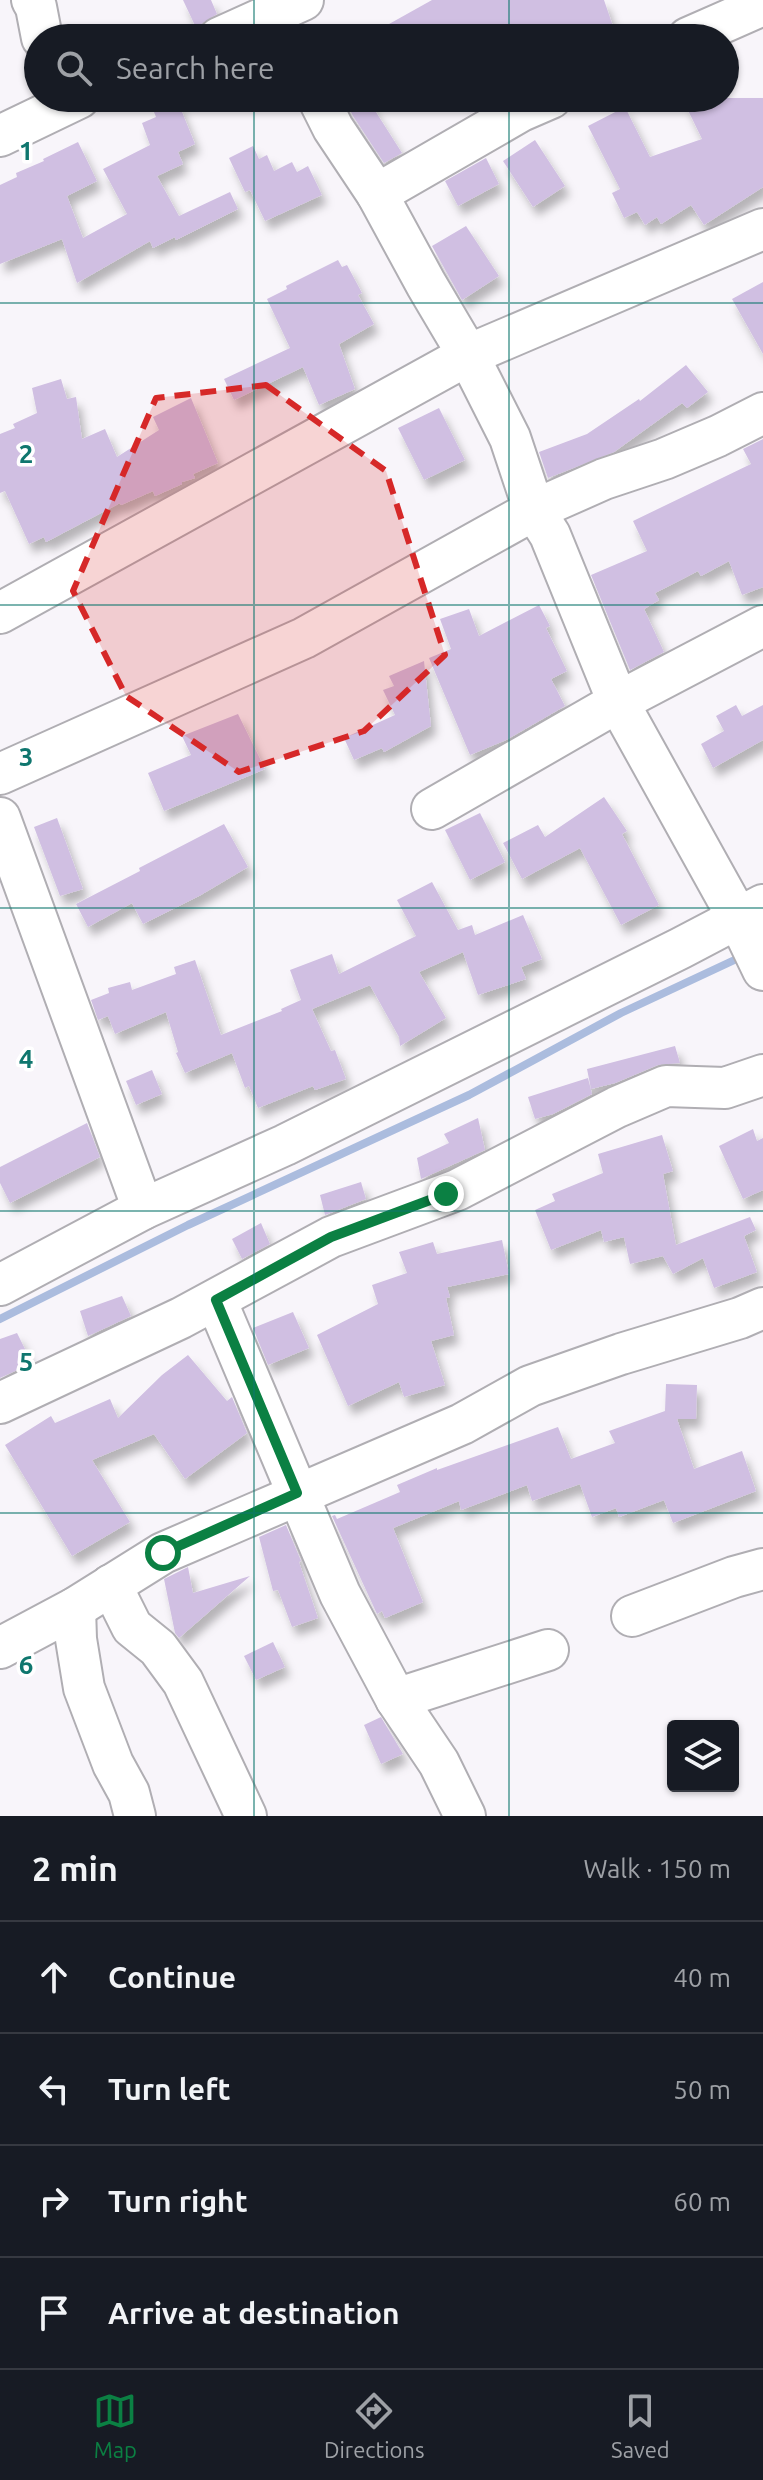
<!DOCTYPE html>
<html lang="en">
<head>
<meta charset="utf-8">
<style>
	body { margin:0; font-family:Ubuntu,sans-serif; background:#242831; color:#f1f3f6 }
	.controls { position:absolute; right:24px; bottom:24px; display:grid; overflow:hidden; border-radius:8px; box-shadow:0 2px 6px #0004 }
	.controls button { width:72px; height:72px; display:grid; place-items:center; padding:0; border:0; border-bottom:2px solid #363941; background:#171b24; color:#f1f3f6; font:40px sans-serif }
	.stop { position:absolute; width:24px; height:24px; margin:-18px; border:6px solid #0b8043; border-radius:50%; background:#fff }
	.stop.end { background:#0b8043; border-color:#fff; box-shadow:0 2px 8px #0008 }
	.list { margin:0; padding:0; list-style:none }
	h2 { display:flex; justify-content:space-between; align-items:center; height:104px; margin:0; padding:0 32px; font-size:34px }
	h2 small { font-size:26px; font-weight:400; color:#9ea1a6 }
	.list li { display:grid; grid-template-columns:52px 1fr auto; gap:24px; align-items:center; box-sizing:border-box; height:112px; padding:0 32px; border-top:2px solid #363941 }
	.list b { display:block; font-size:30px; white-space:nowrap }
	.list em { font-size:26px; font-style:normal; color:#9ea1a6 }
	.icon { flex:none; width:44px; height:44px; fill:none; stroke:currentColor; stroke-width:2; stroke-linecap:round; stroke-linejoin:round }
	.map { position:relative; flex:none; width:763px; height:1816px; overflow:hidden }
	.search { position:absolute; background:#171b24; box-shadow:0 2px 6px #0004; left:24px; right:24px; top:24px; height:88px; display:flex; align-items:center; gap:20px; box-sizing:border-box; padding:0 28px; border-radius:44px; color:#9ea1a6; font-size:30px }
	.sheet { height:552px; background:#171b24 }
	nav { display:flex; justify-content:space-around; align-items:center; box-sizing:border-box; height:112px; border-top:2px solid #363941; background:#171b24; font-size:22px; color:#9ea1a6 }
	nav a { display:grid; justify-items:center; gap:4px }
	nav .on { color:#0b8043 }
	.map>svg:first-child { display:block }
</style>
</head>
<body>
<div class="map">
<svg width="763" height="1816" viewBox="0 0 763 1816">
	<defs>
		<filter id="shadow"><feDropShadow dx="5" dy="9" stdDeviation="4" flood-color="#0004"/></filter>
	</defs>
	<rect width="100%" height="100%" fill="#f8f5fa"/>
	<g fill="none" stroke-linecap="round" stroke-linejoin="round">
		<polyline stroke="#abbcde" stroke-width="8" points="0,1319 188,1225 469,1095 621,1013 743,956"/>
	</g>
	<g fill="#d0bfe2" filter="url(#shadow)">
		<polygon points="183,0 211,0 217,14 201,24 198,32"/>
		<polygon points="432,0 604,0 617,38 364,38"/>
		<polygon points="344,98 367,98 402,153 384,163 353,116"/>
		<polygon points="697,98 763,98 763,187 704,225 691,205 661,224 657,217 645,225 637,212 624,218 612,193 620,189 588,126 625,107 650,157 702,139 685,104"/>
		<polygon points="178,102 195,144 178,152 183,164 157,176 179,216 230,192 238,209 176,240 175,237 153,248 150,241 77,283 62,239 0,264 0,185 17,177 16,173 44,161 43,159 78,142 97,181 67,196 83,238 127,214 103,169 150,145 142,123 156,117 154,112"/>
		<polygon points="535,140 565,186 533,207 503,161"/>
		<polygon points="253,146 259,159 267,155 274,171 292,162 297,172 308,166 322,195 265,221 250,190 245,192 229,158"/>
		<polygon points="486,158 499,184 458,206 445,181"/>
		<polygon points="466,226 499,276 462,300 432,246"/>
		<polygon points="338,260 342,267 347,265 362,293 358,295 374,324 339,344 355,389 319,405 303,367 234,400 224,379 290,348 267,299 287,289 286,286"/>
		<polygon points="763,282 763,354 732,299"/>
		<polygon points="686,365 708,392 687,408 682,403 614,452 548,478 539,452 587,434 639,399 640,401"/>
		<polygon points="61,379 67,399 76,397 82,439 105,429 117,457 159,430 153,417 191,398 218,463 193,474 195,478 182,482 182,484 155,496 153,491 121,505 120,503 46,542 44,537 29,544 5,491 0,493 0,434 15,428 13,424 37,413 32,388"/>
		<polygon points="439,408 465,460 424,480 398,428"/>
		<polygon points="763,439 763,587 742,595 729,561 701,576 698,571 655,593 659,600 644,609 664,652 630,670 591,575 647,551 633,521 751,464 743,449"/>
		<polygon points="539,605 550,626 546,628 567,671 551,679 565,706 506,740 470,755 429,658 451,649 440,619 469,609 479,636"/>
		<polygon points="424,661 431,726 384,752 382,748 354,760 344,738 395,715 383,690 394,686 389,676"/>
		<polygon points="736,705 742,716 763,705 763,740 713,768 701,744 724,731 716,716"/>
		<polygon points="238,714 265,769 164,811 148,773 191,755 182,736"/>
		<polygon points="604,797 627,831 622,834 659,905 621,925 580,848 522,879 503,843 538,825 545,837"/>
		<polygon points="480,813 505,862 470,880 445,830"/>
		<polygon points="57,818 83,889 60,896 34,827"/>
		<polygon points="224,824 248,867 199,896 143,924 132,903 88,927 76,904 140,871 139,868"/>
		<polygon points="432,882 458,930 472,925 475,935 523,915 542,959 521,967 526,979 478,995 463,952 419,972 446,1018 400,1046 399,1037 370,985 312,1009 331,1051 335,1050 346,1079 315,1090 313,1086 258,1108 249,1086 245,1088 232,1053 185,1073 176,1053 178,1052 166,1012 115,1034 108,1016 98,1020 91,1000 109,993 108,988 130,982 132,990 176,974 174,967 195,960 221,1035 282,1011 281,1009 301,1000 290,970 332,954 339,974 416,936 397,900"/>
		<polygon points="675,1046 680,1063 658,1065 615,1083 591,1089 587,1069"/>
		<polygon points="152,1070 162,1094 136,1105 126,1081"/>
		<polygon points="588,1078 592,1094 553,1114 535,1119 528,1097"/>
		<polygon points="478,1118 485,1150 421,1179 417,1158 449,1143 444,1134"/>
		<polygon points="87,1123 100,1157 10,1203 0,1183 0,1167"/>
		<polygon points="753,1129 757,1141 763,1138 763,1190 743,1199 719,1146"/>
		<polygon points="662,1135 673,1171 663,1174 676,1245 750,1217 756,1230 744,1236 757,1272 714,1288 703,1258 673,1274 663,1256 630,1264 624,1237 604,1242 601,1230 551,1250 535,1210 555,1201 552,1194 603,1173 598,1154"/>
		<polygon points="361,1182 366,1199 325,1215 320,1195"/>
		<polygon points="261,1223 270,1244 242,1259 232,1239"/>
		<polygon points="502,1240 509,1274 447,1287 450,1297 446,1298 454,1335 431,1341 445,1385 404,1397 399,1382 348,1406 317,1335 378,1304 372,1285 407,1273 399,1252 433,1242 437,1254"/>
		<polygon points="122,1296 131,1316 88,1336 80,1311"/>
		<polygon points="293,1312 309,1348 268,1365 253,1328"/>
		<polygon points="17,1333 32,1363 0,1378 0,1339"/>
		<polygon points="188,1355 227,1401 232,1397 247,1433 185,1479 154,1434 92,1460 130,1522 72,1556 5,1445 51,1416 55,1423 110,1399 118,1418 162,1375"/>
		<polygon points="666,1384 697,1385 696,1419 677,1419 694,1469 742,1451 756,1491 673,1523 664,1500 619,1517 616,1508 592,1517 580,1484 532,1501 527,1485 461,1510 459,1501 393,1528 423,1602 385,1618 382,1611 377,1614 332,1516 335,1515 337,1519 400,1492 397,1485 437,1468 437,1470 558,1427 571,1459 615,1443 609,1431 665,1411"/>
		<polygon points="286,1525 301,1561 299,1562 318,1618 292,1627 278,1590 273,1591 259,1537"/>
		<polygon points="188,1567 193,1593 250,1576 179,1638 175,1633 164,1579"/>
		<polygon points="273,1642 285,1667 256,1680 244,1656"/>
		<polygon points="381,1717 403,1754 381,1764 364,1725"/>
	</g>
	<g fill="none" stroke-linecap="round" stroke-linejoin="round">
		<g stroke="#b0aeb3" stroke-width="44">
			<g id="minor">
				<polyline points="32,0 36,7 42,38"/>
				<polyline points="219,38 303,0"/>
				<polyline points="688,38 763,5"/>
				<polyline points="318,98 333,128 377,194 426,284 468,355 510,438 534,510 550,535 618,702 738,918 763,970"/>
				<polyline points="0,136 79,98"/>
				<polyline points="377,194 521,111 551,98"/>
				<polyline points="0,613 468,355 763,229"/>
				<polyline points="0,774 304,638 534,510 604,479 664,459 718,436 763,413"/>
				<polyline points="432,809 618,702 763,626"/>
				<polyline points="0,818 143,1209"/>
				<polyline points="0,1285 143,1209 285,1145 681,948 763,905"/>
				<polyline points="216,1300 340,1594 396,1699 439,1763 465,1816"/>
				<polyline points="0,1403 181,1318 331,1237 457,1190 617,1107 666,1086 725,1088 763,1075"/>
				<polyline points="111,1585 132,1627 158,1648 183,1682 246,1816"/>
				<polyline points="75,1608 76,1639 84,1688 113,1764 129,1793 135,1816"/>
				<polyline points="632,1616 734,1577 763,1569"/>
				<polyline points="0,1648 75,1608 163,1553 462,1424 530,1386 621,1354 740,1318 763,1308"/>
				<polyline points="396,1699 548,1650"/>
			</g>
		</g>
		<use href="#minor" stroke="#fff" stroke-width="40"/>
	</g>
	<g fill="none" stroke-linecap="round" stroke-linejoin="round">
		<polyline stroke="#0b8043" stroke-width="10" points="163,1553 297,1493 216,1300 331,1237 446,1194"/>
	</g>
	<path fill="#d62828" fill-opacity="0.2" stroke="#d62828" stroke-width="6" stroke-dasharray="16 10" stroke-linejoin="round" d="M266 385 386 471 445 655 364 731 239 772 126 696 73 591 156 398Z"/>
	<path fill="none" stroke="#0f766e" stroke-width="2" stroke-opacity="0.55" d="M254 0V38M509 0V38M254 98V1816M509 98V1816M0 303H763M0 605H763M0 908H763M0 1211H763M0 1513H763"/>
	<g font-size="26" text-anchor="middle" font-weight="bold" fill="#0f766e" stroke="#fff" stroke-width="7" stroke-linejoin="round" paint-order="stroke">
		<text x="26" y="160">1</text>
		<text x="26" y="463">2</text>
		<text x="26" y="766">3</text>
		<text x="26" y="1068">4</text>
		<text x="26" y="1371">5</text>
		<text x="26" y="1674">6</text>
	</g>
</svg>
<div class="controls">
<button><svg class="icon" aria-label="layers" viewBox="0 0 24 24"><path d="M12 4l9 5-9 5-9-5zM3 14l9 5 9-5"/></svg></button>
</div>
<div class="stop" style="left:163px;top:1553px"></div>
<div class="stop end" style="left:446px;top:1194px"></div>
<div class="search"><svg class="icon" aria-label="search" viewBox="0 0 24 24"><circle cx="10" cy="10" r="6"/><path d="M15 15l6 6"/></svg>Search here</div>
</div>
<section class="sheet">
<h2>2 min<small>Walk · 150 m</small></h2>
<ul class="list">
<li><svg class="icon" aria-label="ahead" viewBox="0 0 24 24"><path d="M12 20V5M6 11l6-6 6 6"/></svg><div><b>Continue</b></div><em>40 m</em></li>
<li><svg class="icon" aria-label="left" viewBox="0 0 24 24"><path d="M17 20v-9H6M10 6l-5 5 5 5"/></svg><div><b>Turn left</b></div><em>50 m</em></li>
<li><svg class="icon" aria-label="right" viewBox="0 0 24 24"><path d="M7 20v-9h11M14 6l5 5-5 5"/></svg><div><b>Turn right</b></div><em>60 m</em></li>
<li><svg class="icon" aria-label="arrive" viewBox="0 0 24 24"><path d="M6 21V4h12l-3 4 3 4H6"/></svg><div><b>Arrive at destination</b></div></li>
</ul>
</section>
<nav>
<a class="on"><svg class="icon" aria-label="map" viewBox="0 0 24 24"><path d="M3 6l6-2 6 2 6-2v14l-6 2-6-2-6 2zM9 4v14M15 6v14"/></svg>Map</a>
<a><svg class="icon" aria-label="directions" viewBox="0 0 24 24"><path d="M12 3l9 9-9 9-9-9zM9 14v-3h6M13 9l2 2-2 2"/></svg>Directions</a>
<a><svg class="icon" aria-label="saved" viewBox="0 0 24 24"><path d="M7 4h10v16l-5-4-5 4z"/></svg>Saved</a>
</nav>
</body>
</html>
